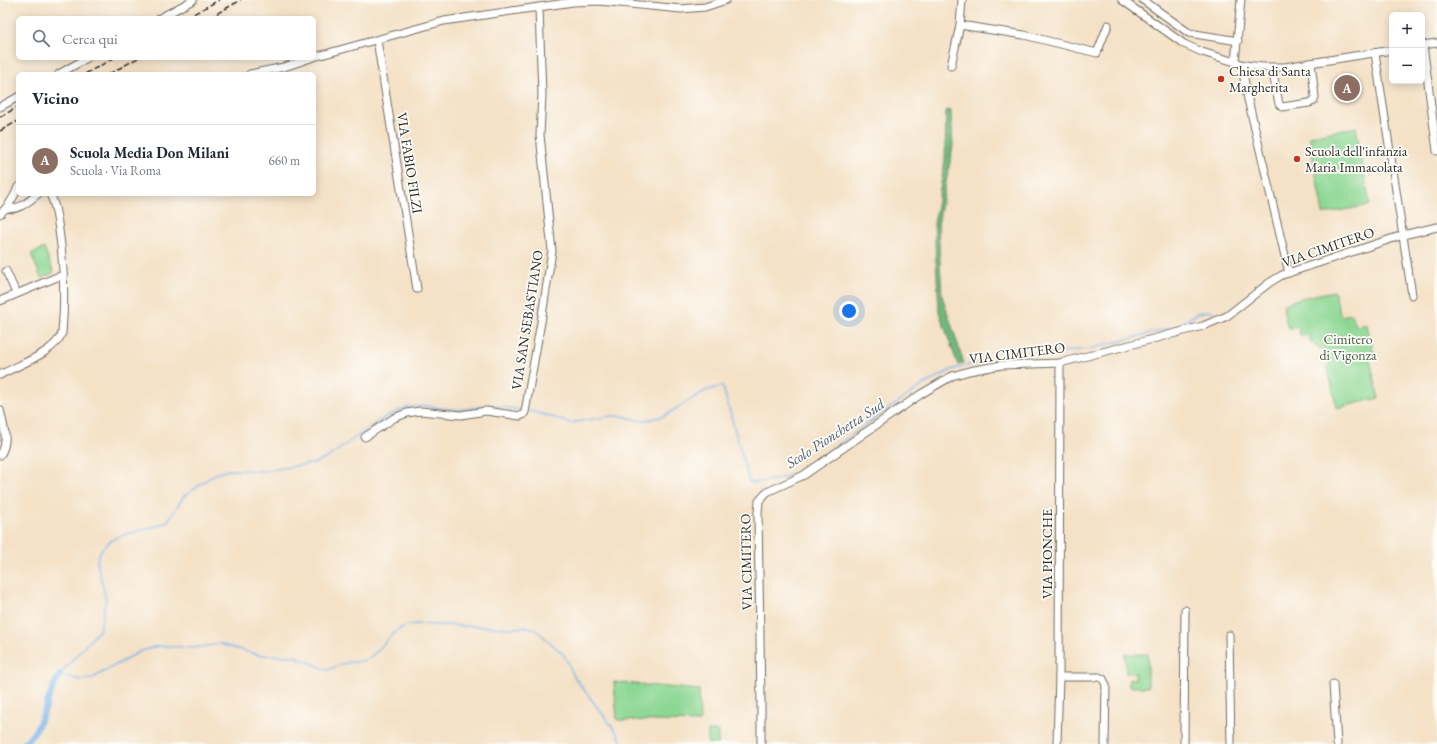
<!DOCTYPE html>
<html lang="it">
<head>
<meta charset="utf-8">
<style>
	body { margin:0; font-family:"EB Garamond",serif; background:#f2f2f3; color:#1f2937 }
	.controls { position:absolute; right:12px; top:12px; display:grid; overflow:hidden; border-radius:6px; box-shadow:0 2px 10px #0003 }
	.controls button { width:36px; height:36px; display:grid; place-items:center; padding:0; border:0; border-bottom:1px solid #e0e1e3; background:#fff; color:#1f2937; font:20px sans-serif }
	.you { position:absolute; left:849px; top:311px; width:14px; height:14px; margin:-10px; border:3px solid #fff; border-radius:50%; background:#1a73e8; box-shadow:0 0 0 6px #1a73e833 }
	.badge { display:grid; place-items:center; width:26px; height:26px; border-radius:50%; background:#c8321e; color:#fff; font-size:13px; font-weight:700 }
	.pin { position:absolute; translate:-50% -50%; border:2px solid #fff; box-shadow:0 1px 4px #0006 }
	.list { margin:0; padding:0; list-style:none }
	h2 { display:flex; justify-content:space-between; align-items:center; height:52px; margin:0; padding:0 16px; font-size:17px }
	h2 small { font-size:13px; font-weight:400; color:#747a83 }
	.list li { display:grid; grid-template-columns:26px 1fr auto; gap:12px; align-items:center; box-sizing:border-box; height:72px; padding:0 16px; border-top:1px solid #e0e1e3 }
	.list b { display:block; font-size:15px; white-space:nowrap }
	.list p { margin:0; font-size:13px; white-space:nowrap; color:#747a83 }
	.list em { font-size:13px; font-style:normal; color:#747a83 }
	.icon { flex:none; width:22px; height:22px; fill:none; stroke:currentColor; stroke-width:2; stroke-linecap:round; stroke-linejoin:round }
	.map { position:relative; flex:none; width:1437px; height:744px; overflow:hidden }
	.search { position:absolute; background:#fff; box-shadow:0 2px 10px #0003; left:16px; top:16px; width:300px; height:44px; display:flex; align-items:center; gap:10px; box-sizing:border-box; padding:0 14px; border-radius:6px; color:#747a83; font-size:15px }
	.panel { position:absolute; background:#fff; box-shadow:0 2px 10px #0003; left:16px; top:72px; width:300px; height:124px; border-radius:6px }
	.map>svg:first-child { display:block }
</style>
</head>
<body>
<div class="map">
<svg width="1437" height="744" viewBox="0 0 1437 744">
	<rect width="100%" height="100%" fill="#fdfcf7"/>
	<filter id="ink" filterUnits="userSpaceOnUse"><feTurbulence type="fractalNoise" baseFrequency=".025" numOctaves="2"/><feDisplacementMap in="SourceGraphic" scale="8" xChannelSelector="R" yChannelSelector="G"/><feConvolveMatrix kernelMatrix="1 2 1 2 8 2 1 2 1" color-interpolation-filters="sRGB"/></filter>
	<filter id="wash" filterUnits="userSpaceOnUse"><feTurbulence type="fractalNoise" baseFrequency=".012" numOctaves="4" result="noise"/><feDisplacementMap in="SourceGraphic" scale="16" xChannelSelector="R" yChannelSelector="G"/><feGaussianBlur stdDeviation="0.9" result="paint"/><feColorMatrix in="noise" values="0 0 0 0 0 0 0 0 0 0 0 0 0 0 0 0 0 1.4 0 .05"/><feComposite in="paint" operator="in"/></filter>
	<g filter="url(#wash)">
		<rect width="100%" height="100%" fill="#f4e1c6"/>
		<g fill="#8cd793" stroke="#5c815f">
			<polygon points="1356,127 1370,205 1323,214 1309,136"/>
			<polygon points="44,248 54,273 41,278 31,254"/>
			<polygon points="1334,291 1341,316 1352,314 1356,326 1367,324 1374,354 1369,356 1379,398 1337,408 1327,366 1330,365 1327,354 1310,341 1309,335 1301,337 1298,327 1290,330 1289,326 1287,326 1283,307 1284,304 1300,298"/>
			<polygon points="1125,654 1148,654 1148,687 1129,687 1129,679 1135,679 1135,673 1126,673"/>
			<polygon points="614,682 699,690 700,722 617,720"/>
			<rect x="708" y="731" width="10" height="13"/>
		</g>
		<polygon fill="#71b87d" stroke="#4e7254" points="946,110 951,111 953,146 938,225 942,296 964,363 958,365 939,312 934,224 945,160"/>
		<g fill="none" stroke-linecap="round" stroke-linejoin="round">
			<g stroke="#7bb5ec" stroke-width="1.5">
				<path d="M521 410 491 405 458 410 427 406 408 407 386 417 373 425 327 458 315 463 264 471 229 470 215 474 184 496 168 521 160 525 117 537C107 543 98 550 97 562L106 599 100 629 60 674 64 676 81 680 91 679 139 652 153 647 164 646 193 648 220 644 259 655 295 656 327 670C333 668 339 665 345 663 353 661 362 663 369 658 387 645 391 626 416 624L516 628 526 627 534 628 564 655 575 678 617 733 623 744"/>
				<path d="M529 411 546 415 570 423 611 416H622L638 420H647L664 416 705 391 722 386 723 387 749 481 751 483H754C770 480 786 479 800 471L923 385 951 370 960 367 1011 357 1089 349 1175 327 1198 313 1207 311 1215 312"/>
			</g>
			<path stroke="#7bb5ec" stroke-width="6" d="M23 744C44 729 46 695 60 674"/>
		</g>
	</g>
	<g filter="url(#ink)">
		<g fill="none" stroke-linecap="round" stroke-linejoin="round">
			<g stroke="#716b61" stroke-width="9">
				<g id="minor">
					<polyline points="1122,0 1184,44 1202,52 1245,65 1263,67 1285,67 1392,50"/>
					<polyline points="1143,0 1189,33 1238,41"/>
					<polyline points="160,18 193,0"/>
					<polyline points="960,25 1024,35 1097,53 1108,25"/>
					<polyline points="377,40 417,289"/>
					<polyline points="1422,45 1437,43"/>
					<polyline points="1423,45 1437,151"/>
					<polyline points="1375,53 1412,295"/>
					<polyline points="314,57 444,21 573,2 599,1 681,9 705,7 726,0"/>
					<polyline points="1235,62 1241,0"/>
					<polyline points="1245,65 1244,78 1246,91 1289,273"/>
					<polyline points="951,66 960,25 962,0"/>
					<polyline points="1272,68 1279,104 1282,107 1309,103 1314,101 1315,97 1311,63"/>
					<polyline points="59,74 87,58"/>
					<polyline points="250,74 284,67 311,58"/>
					<polyline points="0,107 18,97"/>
					<path d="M7 208C17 212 30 200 38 194"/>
					<path d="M0 214C9 206 14 198 18 187"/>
					<polyline points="6,271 16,293"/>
					<polyline points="0,301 57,277 63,276"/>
					<path d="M0 375C18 365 56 352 62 333 65 299 64 264 59 230 57 218 56 205 50 194"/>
					<path d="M0 410C3 425 10 442 0 455"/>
					<polyline points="365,437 394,418 407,413 420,411 461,415 486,411 520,416 523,415 525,412 541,322 552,251 540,135 542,95 539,8"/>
					<polyline points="1229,635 1231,744"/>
					<polyline points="1059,677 1099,677 1103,679 1106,685 1105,744"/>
					<polyline points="1333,684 1337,744"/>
					<polyline points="761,744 761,702 758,513 759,501 767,492 804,475 921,394 952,376 969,371 1002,365 1060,363 1203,326 1227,316 1269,283 1282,275 1403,235 1437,227"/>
					<polyline points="1057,744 1059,677 1060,363"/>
					<polyline points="1184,744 1185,610"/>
				</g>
			</g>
			<use href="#minor" stroke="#fff" stroke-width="7"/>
			<g stroke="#2b2b2b" stroke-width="1.5" stroke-dasharray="6 3" stroke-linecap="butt">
				<polyline points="186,18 219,0"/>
				<polyline points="209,18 241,0"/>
				<polyline points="85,74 114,58"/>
				<polyline points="109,74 138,58"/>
				<polyline points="0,117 18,107"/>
				<polyline points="0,131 18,121"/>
			</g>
		</g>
	</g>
	<g fill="#c8321e" stroke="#fdfcf7" stroke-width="1.5">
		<circle cx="1221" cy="79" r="4"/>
		<circle cx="1297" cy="159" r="4"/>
	</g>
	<g text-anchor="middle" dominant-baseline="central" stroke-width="3.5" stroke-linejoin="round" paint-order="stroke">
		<g font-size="14" fill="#2b2b2b" stroke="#fdfcf7" text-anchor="start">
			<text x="1229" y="71">Chiesa di Santa<tspan x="1229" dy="16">Margherita</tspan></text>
			<text x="1305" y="151">Scuola dell'infanzia<tspan x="1305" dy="16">Maria Immacolata</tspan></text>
		</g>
		<g font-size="14" fill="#2b2b2b" stroke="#fdfcf7">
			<text transform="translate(410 163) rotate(81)">VIA FABIO FILZI</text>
			<text transform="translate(1328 247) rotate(-19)">VIA CIMITERO</text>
			<text transform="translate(527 320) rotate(-81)">VIA SAN SEBASTIANO</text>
			<text transform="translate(1017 353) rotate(-7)">VIA CIMITERO</text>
			<text transform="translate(1047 554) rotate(-90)">VIA PIONCHE</text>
			<text transform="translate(746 562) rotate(-91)">VIA CIMITERO</text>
		</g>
		<g font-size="14" fill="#485f4a" stroke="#fdfcf7">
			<text x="1348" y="339">Cimitero<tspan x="1348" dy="16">di Vigonza</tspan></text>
		</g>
		<g font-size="15" font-style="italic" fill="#475b6f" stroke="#fdfcf7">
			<text transform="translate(835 433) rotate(-33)">Scolo Pionchetta Sud</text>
		</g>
	</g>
</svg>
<div class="controls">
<button>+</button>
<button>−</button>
</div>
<div class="you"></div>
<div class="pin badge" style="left:1347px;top:88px;background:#8d6e63">A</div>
<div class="search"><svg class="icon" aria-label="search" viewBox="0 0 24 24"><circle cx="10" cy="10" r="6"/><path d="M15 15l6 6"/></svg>Cerca qui</div>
<section class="panel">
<h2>Vicino<small></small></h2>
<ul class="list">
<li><span class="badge" style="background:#8d6e63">A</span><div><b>Scuola Media Don Milani</b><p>Scuola · Via Roma</p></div><em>660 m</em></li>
</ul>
</section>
</div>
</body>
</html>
